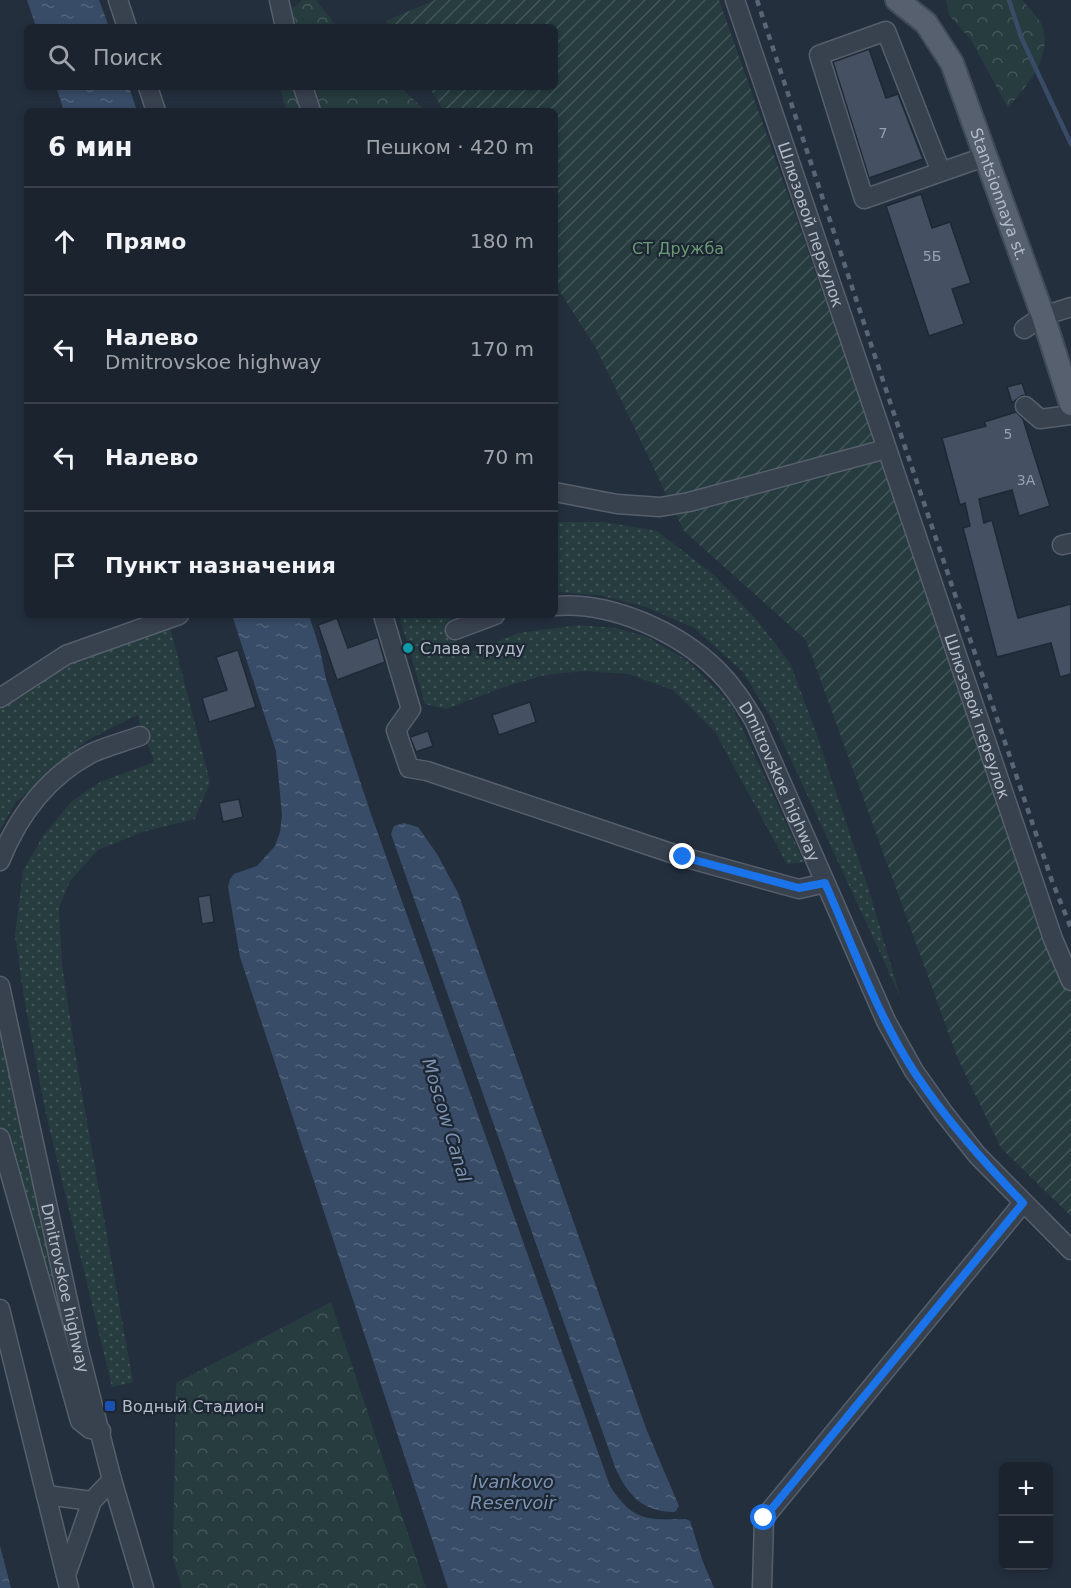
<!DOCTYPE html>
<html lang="ru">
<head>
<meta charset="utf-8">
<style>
	body { margin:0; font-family:"DejaVu Sans",sans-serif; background:#282f3a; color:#f1f3f6 }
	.controls { position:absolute; right:18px; bottom:18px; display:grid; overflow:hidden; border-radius:9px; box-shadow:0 3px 9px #0003 }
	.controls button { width:54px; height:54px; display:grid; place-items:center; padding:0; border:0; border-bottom:2px solid #39404a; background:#1b232e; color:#f1f3f6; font:30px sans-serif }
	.stop { position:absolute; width:18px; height:18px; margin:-14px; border:4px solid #1a73e8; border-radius:50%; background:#fff }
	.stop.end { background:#1a73e8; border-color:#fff; box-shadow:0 2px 6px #0008 }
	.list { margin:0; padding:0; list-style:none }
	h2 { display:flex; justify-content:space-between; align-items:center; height:78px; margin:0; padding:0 24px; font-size:26px }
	h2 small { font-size:20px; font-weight:400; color:#a0a4aa }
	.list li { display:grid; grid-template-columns:39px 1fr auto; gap:18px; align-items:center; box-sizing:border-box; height:108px; padding:0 24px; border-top:2px solid #39404a }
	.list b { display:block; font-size:22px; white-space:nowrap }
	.list p { margin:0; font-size:20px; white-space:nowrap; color:#a0a4aa }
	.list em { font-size:20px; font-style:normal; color:#a0a4aa }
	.icon { flex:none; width:33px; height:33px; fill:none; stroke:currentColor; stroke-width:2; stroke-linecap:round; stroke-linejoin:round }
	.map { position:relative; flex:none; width:1071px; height:1588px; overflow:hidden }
	.search { position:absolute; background:#1b232e; box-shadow:0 3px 9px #0003; left:24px; top:24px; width:534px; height:66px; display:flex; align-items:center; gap:15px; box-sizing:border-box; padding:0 21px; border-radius:9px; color:#a0a4aa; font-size:22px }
	.panel { position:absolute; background:#1b232e; box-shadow:0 3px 9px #0003; left:24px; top:108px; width:534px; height:510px; border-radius:9px }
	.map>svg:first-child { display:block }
</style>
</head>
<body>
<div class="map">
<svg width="1071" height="1588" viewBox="0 0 1071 1588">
	<defs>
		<pattern id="grass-dots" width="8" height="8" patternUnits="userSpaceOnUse" patternTransform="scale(1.5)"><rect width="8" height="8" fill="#263c3f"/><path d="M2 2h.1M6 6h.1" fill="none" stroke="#435659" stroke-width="1.8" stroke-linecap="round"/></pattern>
		<pattern id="forest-crowns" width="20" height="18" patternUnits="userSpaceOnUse" patternTransform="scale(1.5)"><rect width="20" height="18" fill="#263c3f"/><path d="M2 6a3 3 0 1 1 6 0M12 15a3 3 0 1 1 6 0" fill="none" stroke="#435659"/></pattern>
		<pattern id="garden-furrows" width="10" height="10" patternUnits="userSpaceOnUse" patternTransform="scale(1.5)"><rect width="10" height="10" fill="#263c3f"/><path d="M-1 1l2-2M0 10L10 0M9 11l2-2" fill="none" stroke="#435659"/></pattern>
		<pattern id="water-ripples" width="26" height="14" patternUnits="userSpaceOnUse" patternTransform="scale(1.5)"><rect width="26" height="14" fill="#394c67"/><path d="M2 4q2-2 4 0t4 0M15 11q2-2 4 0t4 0" fill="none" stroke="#53647b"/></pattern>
	</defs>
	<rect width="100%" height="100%" fill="#242f3e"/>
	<g fill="url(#grass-dots)">
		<polygon points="555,522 604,522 657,531 714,575 756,619 790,663 815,730 871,897 900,996 774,723 743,672 694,628 646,607 599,595 555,592"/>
		<polygon points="167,615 210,782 195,819 142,832 98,850 70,881 59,908 62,965 78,1071 133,1382 112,1387 45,1110 24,998 15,936 23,871 43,836 71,802 100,782 154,762 137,715 88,740 53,769 16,802 0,830 0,695"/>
		<polygon points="399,615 449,615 461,656 519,633 579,625 616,628 647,637 688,661 731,704 804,862 787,864 715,732 673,690 629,674 583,671 545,675 504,687 446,709 425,704"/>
		<polygon points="0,1036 13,1086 85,1401 0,1142"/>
	</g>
	<g fill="url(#forest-crowns)">
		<polygon points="302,0 316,0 337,27 271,27"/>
		<path d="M946 0H1022C1028 7 1039 17 1042 26 1053 58 1027 85 1008 108L971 40 949 15Z"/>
		<polygon points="280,87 400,87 426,111 286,111"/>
		<polygon points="331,1302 426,1588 182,1588 173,1558 176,1383"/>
	</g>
	<polygon fill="url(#garden-furrows)" points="435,0 719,0 1071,994 1071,1216 1001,1148 958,1059 806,640 684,531 596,348 555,284 555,111 444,111 429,87 555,87 555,27 390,27 386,21"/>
	<g fill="url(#water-ripples)">
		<polygon points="27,0 99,0 109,27 36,27"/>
		<polygon points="56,87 129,87 137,111 64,111"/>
		<path d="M232 615H309L320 650 326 679 371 814 610 1486C633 1522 648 1520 686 1519L690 1521 703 1562 714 1588H448L240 957 228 887 230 879 234 874 257 866 275 846 280 832 282 815 276 751Z"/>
		<path d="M404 823 418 827 437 854 458 893 647 1431 679 1506 675 1512C642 1512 627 1494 615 1467L391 834 394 826Z"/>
		<polygon points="0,1546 11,1588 0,1588"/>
	</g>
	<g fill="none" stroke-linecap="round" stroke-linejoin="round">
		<polyline stroke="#394c67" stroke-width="4.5" points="1009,0 1021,37 1071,144"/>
	</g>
	<g fill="#455162" stroke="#1f2835" stroke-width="1.5">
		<polygon points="869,49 886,98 898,94 923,159 869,178 833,62"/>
		<polygon points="921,194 932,228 950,222 971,283 952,289 964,324 929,336 886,206"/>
		<polygon points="1022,383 1026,395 1021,396 1012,403 1007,387"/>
		<polygon points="1016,412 1023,419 1050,506 1019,516 1012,490 979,499 984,523 992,520 1018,618 1071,604 1071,674 1060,677 1051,643 997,657 963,528 970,526 965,503 960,505 942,438 986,426 984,422"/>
		<polygon points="337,618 348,648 378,637 385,662 337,680 318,625"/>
		<polygon points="238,650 256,707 209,722 202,698 227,690 216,657"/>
		<polygon points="530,702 536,722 499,735 492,715"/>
		<polygon points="428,731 433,746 416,752 410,737"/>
		<polygon points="239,799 243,817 223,822 219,803"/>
		<polygon points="210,895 214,922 202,924 198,897"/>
	</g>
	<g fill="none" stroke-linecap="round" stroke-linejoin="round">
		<g stroke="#565f6c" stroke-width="21">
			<g id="minor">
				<polyline points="118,0 127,27"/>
				<polyline points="279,0 285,27"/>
				<path id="s1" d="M735 0 1053 939 1071 981"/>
				<polyline points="148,87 156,111"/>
				<polyline points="303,87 311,111"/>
				<polyline points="941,172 864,199 819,55 886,31 941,172 987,156"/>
				<polyline points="1024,329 1043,316 1071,307"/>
				<polyline points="1025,406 1040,419 1071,415"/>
				<polyline points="555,492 617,504 660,507 689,502 886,449"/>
				<polyline points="1062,545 1071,543"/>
				<path id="s2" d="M555 606C611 601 679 632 718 671 733 686 743 702 754 720L886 1021 914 1071 943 1112 977 1155 1071 1250"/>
				<polyline points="383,615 411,709 396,730 409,768 427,771 683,857 799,889 825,883"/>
				<polyline points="455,630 495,615"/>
				<polyline points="0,698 66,655 179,615"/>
				<path d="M0 861C18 816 48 776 92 753 107 746 124 742 140 736"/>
				<path id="s3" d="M0 986 78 1347 112 1480 144 1588"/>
				<polyline points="0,1138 80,1421 90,1429 101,1431"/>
				<polyline points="0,1309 69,1588"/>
				<polyline points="46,1495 92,1501"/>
				<polyline points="66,1575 92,1501 112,1480"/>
				<polyline points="762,1588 764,1518 1023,1203"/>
			</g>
		</g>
		<g stroke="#414a57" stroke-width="26">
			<g id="major">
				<path id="s4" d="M897 0 926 23 952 63 1043 316 1071 404"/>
			</g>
		</g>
		<use href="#minor" stroke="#38414e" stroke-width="18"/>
		<use href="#major" stroke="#56606e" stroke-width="22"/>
		<polyline stroke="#5a6575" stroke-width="4.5" stroke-dasharray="6 6" stroke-linecap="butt" points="757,0 904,444 1052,881 1071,928"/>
	</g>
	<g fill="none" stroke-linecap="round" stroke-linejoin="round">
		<path stroke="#1a73e8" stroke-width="8" d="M683 857 799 888 825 883C853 946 877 1015 915 1073 947 1121 984 1162 1023 1203L764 1518"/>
	</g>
	<circle fill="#0f9aa8" stroke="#1d2633" stroke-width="2" cx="408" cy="648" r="6"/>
	<rect fill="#1a4fb4" stroke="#1d2633" stroke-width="2" x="104" y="1400" width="12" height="12" rx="3"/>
	<g text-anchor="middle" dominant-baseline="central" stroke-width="4.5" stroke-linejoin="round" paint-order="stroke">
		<g font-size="14" fill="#98a1af">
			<text x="883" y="133">7</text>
			<text x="932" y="256">5Б</text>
			<text x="1008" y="434">5</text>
			<text x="1026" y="480">3А</text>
		</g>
		<g font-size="16" fill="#b4bcc9" stroke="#1d2633">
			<text stroke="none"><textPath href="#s4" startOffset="224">Stantsionnaya st.</textPath></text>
			<text stroke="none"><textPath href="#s1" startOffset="237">Шлюзовой переулок</textPath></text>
			<text stroke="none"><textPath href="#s1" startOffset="756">Шлюзовой переулок</textPath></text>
			<text stroke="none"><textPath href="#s2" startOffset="308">Dmitrovskoe highway</textPath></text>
			<text stroke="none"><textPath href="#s3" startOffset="309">Dmitrovskoe highway</textPath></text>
		</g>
		<g font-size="16" fill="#6b9a76" stroke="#1d2633">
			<text x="678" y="248">СТ Дружба</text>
		</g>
		<g font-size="16" fill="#b4bcc9" stroke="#1d2633" text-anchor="start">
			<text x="420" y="648">Слава труду</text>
			<text x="122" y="1406">Водный Стадион</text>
		</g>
		<g font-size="18" font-style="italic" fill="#7c92b1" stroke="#1d2633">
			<text transform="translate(447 1120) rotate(73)">Moscow Canal</text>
			<text x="513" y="1481">Ivankovo<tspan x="513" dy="21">Reservoir</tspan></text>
		</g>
	</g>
</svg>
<div class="controls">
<button>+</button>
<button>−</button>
</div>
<div class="stop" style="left:764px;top:1518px"></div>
<div class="stop end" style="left:683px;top:857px"></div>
<div class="search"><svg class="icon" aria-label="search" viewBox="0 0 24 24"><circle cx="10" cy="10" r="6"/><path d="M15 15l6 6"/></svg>Поиск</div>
<section class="panel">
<h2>6 мин<small>Пешком · 420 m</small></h2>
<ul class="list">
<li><svg class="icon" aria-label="ahead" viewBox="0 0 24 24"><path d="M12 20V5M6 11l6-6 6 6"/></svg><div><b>Прямо</b></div><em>180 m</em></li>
<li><svg class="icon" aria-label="left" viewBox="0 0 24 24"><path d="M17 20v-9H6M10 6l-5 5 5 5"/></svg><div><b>Налево</b><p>Dmitrovskoe highway</p></div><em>170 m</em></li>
<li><svg class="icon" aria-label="left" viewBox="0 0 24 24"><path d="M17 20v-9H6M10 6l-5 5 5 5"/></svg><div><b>Налево</b></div><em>70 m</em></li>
<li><svg class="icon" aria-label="arrive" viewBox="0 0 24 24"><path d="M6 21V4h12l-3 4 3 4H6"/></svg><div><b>Пункт назначения</b></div></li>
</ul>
</section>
</div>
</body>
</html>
